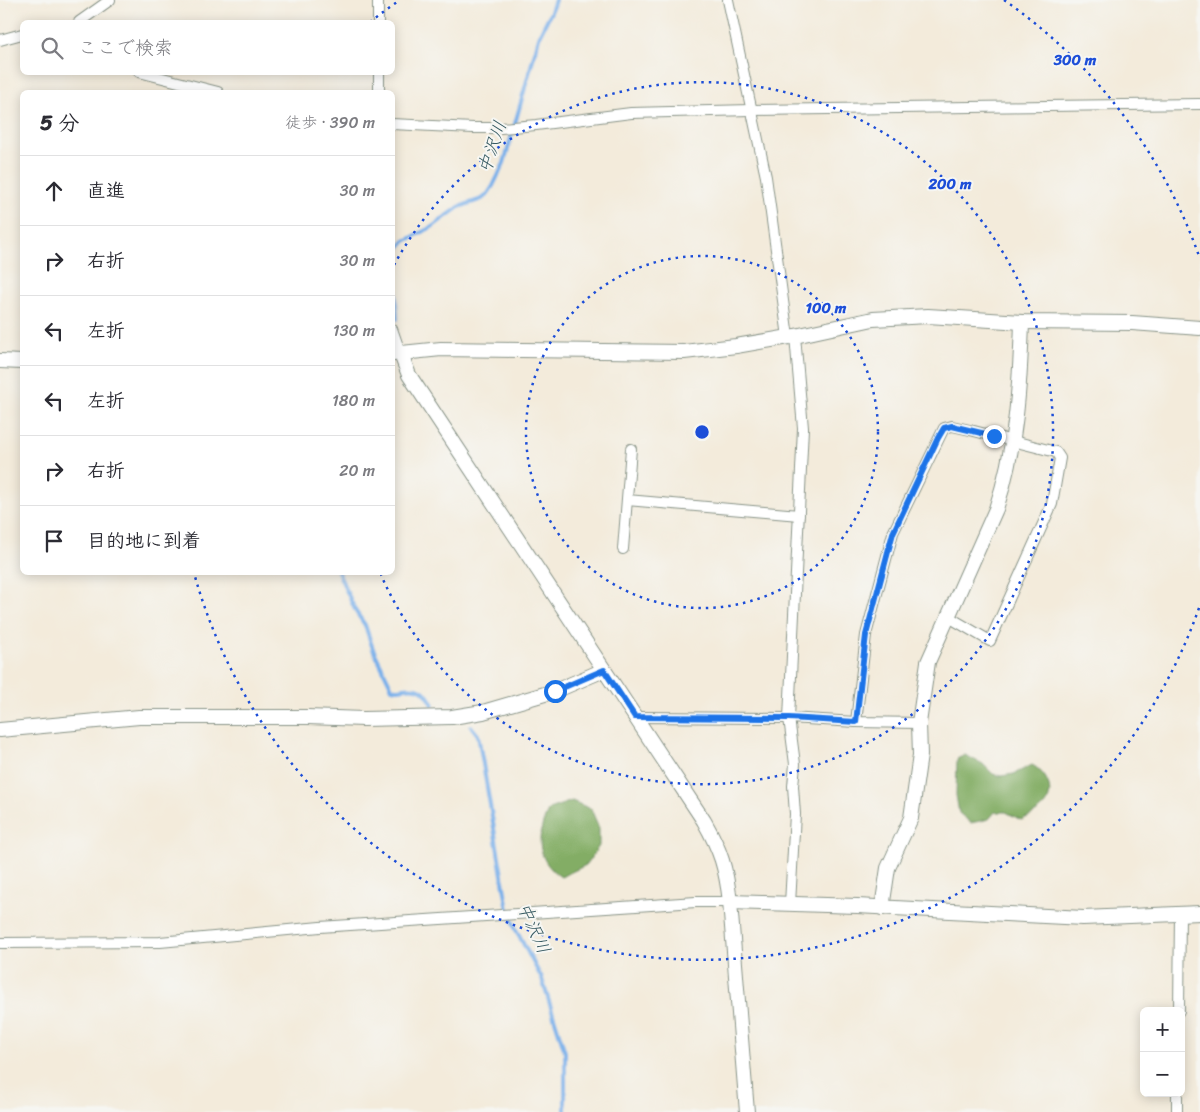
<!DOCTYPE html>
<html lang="ja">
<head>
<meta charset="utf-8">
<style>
	body { margin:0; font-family:Sriracha,"Klee One",sans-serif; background:#f7f7f7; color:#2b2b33 }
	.controls { position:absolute; right:15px; bottom:15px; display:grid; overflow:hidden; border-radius:8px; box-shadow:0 2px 12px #0003 }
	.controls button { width:45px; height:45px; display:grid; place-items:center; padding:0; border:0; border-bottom:1px solid #e1e1e2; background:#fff; color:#2b2b33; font:25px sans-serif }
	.stop { position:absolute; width:15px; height:15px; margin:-11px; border:4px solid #1a73e8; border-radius:50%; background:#fff }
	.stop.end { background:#1a73e8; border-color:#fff; box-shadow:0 1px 5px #0008 }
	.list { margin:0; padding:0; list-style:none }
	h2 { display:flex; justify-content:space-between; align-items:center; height:65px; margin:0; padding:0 20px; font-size:21px }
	h2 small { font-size:16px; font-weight:400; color:#7c7c81 }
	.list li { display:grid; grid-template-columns:32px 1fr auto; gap:15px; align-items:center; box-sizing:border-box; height:70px; padding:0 20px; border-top:1px solid #e1e1e2 }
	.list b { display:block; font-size:19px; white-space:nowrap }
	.list em { font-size:16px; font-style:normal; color:#7c7c81 }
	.icon { flex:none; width:28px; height:28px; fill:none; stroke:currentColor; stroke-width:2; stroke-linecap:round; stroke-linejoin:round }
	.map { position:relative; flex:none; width:1200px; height:1112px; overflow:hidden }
	.search { position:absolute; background:#fff; box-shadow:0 2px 12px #0003; left:20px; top:20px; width:375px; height:55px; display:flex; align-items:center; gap:12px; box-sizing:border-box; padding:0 18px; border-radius:8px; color:#7c7c81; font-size:19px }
	.panel { position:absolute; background:#fff; box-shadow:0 2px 12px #0003; left:20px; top:90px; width:375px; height:485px; border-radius:8px }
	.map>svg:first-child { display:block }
</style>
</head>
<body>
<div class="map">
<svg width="1200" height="1112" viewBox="0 0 1200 1112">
	<rect width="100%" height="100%" fill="#f6f6f2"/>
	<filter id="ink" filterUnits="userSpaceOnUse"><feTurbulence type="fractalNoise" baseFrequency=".02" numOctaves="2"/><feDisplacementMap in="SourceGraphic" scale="10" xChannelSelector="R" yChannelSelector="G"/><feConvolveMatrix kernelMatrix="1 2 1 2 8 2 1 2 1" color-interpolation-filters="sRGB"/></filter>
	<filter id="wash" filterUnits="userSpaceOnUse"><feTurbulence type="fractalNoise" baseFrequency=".0096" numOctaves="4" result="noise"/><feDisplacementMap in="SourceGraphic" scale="20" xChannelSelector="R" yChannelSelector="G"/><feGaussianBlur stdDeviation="1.12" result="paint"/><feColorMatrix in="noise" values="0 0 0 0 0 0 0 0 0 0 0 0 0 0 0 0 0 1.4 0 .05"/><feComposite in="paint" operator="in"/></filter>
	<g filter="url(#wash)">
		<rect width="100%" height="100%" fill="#f3ebdb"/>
		<g fill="#83ad65" stroke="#51754c">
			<path d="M965 755 983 764 993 774 1001 776 1014 774 1032 765C1044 771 1055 788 1047 802 1042 811 1030 816 1021 820L1006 812H995L989 819 971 823 959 813 956 795 957 759Z"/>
			<path d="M572 801 591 809 599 828V846L586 865 561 877C535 860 536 834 549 809Z"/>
		</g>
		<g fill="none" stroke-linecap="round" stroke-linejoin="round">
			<g stroke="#7cb1ea" stroke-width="4">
				<polyline points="395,257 397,250 405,241 432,227 459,207 482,199 487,195 493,186 504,163 540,34 551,12 555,0"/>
				<polyline points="394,270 397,319"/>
				<path d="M338 572 356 612 365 625 373 649 392 688C397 690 399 689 404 688 421 686 426 691 433 705"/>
				<polyline points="471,726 478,735 508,910 516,930 542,979 565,1052 565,1112"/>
			</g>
		</g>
	</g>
	<g filter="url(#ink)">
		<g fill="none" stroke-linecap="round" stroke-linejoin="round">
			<g stroke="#899488" stroke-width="12">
				<g id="street">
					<polyline points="378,0 378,22"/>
					<polyline points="728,0 766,177 788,337"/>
					<polyline points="79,22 110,0"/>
					<polyline points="0,40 22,34"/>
					<polyline points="139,72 218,92"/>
					<polyline points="379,72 379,92"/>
					<polyline points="392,124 473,128 501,128 536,125 631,113 751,110 1200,104"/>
					<polyline points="392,329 400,352"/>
					<polyline points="627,500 799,515"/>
					<polyline points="623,549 631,449"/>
					<polyline points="635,717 789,718 856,722 919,723"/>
					<polyline points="856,722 866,635 893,533 944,428 952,426 970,430 1056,452 1060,458 1052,504 990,641 947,616"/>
					<polyline points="790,904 795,814 793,786 795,764 789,718 803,428 795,336"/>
					<polyline points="0,943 160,942 320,927 696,902 730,902"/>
					<polyline points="1179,1011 1180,913"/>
					<polyline points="1177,1112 1177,1093"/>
				</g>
			</g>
			<g stroke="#899488" stroke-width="16">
				<g id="secondary">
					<path d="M400 352 409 375 704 821C721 851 726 868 730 902L747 1112"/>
					<polyline points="392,354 441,349 684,352 736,346 795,336 873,319 928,316 1022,322 1132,323 1200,328"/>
					<polyline points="0,361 22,362"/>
					<polyline points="0,730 139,717 307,717 364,719 452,717 483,712 555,691 604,670"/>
					<polyline points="730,902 857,906 1083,918 1200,913"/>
					<path d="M882 908 888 868 911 818 920 755 919 723 928 662 996 509C1016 449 1020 386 1022 322"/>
				</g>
			</g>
			<use href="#street" stroke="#fff" stroke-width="10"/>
			<use href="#secondary" stroke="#fff" stroke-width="14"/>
		</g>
	</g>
	<g fill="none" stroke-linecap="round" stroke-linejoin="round" filter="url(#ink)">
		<polyline stroke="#1a73e8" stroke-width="6" points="555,691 604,670 635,717 789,718 856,722 866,635 893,533 938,438 944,428 952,426 994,436"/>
	</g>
	<g fill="none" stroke="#1d4ed8" stroke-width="2.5" stroke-dasharray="2.5 5">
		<circle cx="702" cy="432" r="176"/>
		<path d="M394 265A351 351 0 1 1 381 575"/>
		<path d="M1199 608A527 527 0 0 1 194 573M370 22A527 527 0 0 1 400 0M1004 0A527 527 0 0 1 1199 256"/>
	</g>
	<g text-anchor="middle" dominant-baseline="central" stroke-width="4" stroke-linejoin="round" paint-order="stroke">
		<g font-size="18" font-style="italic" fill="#365a62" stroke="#f6f6f2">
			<text transform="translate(492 147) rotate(-71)">中沢川</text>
			<text transform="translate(534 928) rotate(66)">中沢川</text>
		</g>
	</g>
	<circle cx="702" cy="432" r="8" fill="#1d4ed8" stroke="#f6f6f2" stroke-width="2.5"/>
	<g font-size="15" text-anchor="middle" font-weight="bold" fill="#1d4ed8" stroke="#f6f6f2" stroke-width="4" stroke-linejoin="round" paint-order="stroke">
		<text x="1075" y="65">300 m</text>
		<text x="950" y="189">200 m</text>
		<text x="826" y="313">100 m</text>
	</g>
</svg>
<div class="controls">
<button>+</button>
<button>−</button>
</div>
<div class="stop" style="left:555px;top:691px"></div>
<div class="stop end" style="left:994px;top:436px"></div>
<div class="search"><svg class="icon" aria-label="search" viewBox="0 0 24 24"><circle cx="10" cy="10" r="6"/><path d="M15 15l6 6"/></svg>ここで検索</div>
<section class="panel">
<h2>5 分<small>徒歩 · 390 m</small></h2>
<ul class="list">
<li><svg class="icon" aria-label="ahead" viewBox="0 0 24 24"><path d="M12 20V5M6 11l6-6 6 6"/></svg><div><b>直進</b></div><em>30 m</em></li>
<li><svg class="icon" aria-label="right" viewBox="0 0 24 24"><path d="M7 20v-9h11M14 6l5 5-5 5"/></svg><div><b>右折</b></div><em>30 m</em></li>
<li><svg class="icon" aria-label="left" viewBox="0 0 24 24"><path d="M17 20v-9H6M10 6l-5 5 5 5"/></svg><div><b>左折</b></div><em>130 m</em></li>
<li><svg class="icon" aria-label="left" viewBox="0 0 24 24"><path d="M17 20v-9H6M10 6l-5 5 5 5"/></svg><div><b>左折</b></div><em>180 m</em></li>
<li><svg class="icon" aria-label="right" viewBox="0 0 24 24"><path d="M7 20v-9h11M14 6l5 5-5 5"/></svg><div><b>右折</b></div><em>20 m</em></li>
<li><svg class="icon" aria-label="arrive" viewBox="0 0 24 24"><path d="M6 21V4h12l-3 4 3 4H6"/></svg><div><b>目的地に到着</b></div></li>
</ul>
</section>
</div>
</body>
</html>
